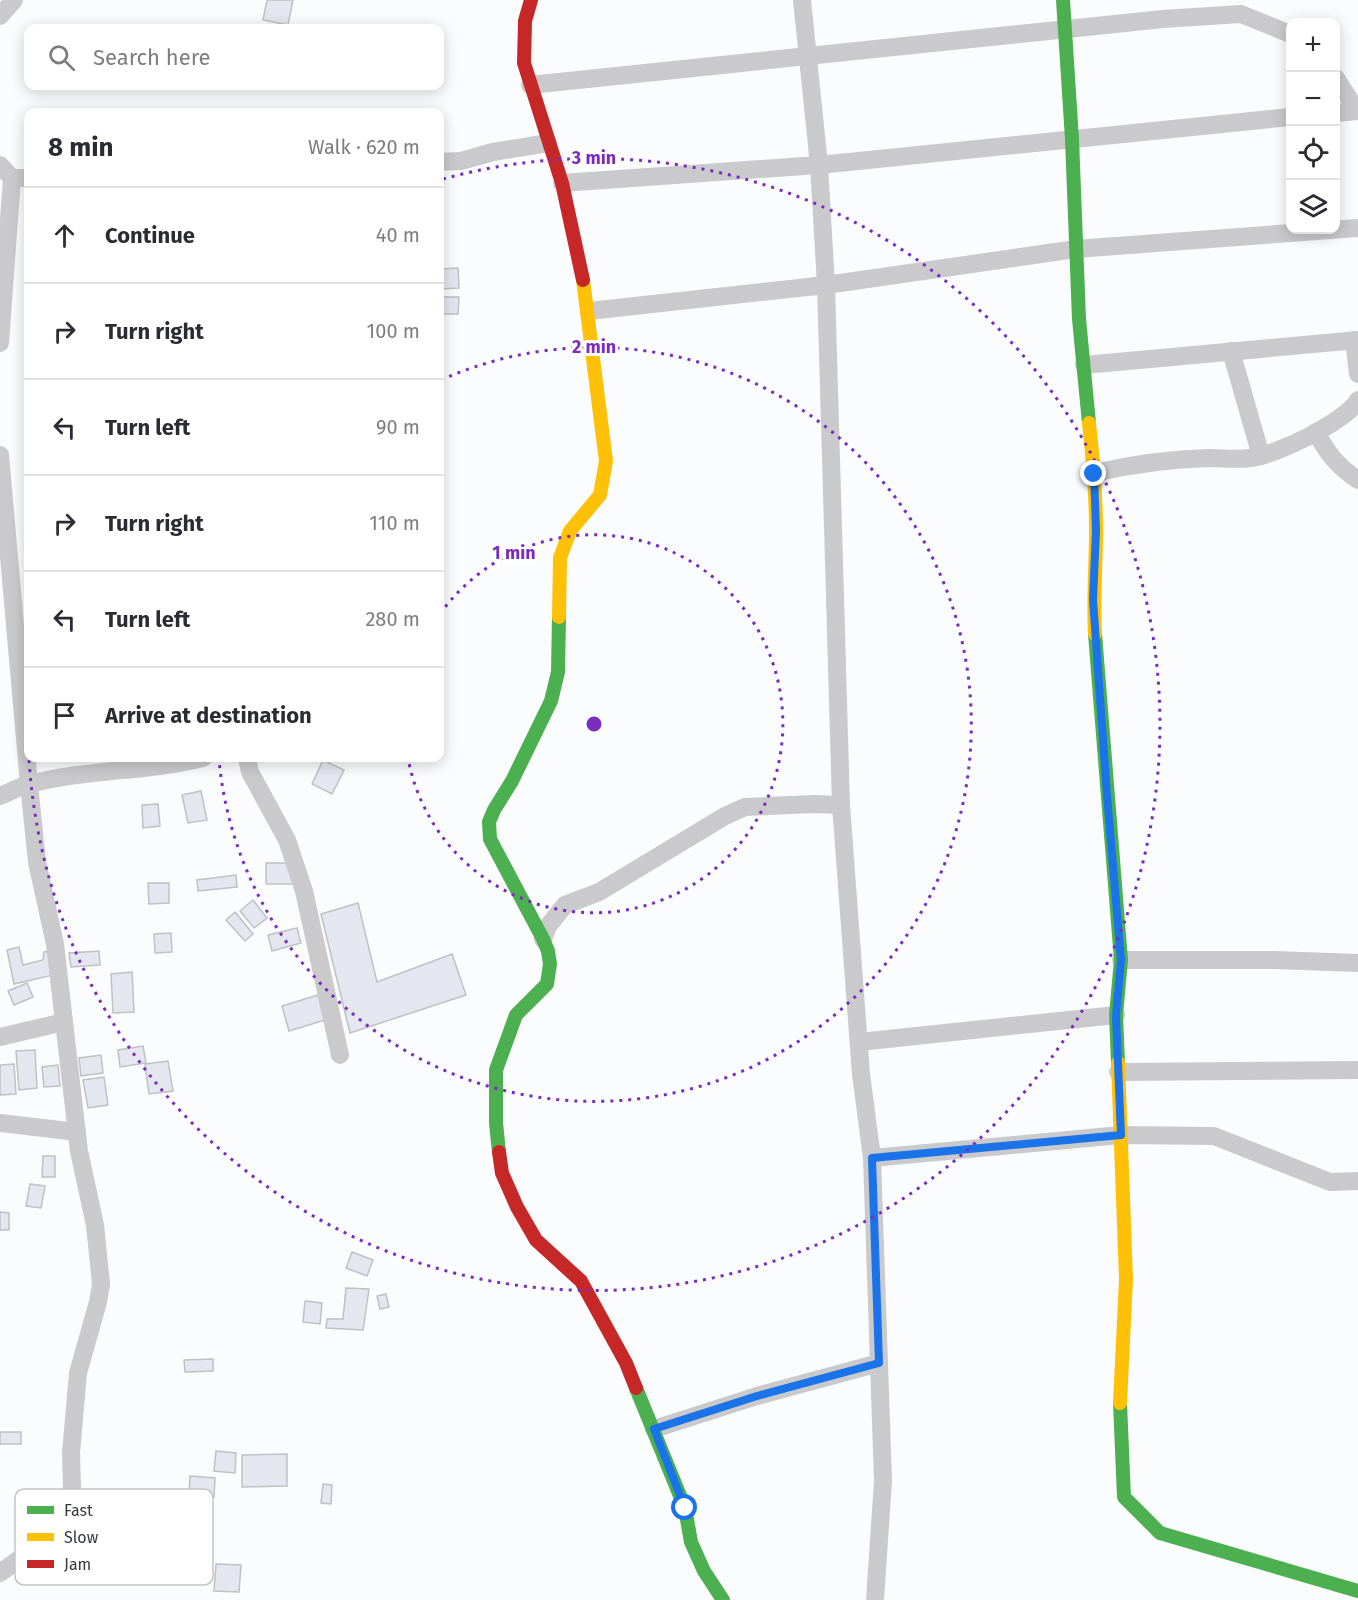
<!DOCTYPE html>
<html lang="en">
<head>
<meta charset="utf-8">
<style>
	body { margin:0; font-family:"Fira Sans",sans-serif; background:#f2f2f3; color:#2b2b33 }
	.controls { position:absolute; right:18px; top:18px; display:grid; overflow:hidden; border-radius:12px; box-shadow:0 3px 15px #0003 }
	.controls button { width:54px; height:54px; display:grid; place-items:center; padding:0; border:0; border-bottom:2px solid #e1e1e2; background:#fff; color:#2b2b33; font:30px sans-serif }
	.stop { position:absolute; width:18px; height:18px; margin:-14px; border:4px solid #1a73e8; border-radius:50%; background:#fff }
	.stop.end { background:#1a73e8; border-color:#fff; box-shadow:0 2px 6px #0008 }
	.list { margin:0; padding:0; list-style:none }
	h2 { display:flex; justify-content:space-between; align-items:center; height:78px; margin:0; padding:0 24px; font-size:26px }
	h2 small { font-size:20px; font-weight:400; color:#7c7c81 }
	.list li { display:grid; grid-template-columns:39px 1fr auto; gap:18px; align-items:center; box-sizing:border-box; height:96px; padding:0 24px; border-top:2px solid #e1e1e2 }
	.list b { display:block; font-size:22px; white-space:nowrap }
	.list em { font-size:20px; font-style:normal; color:#7c7c81 }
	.icon { flex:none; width:33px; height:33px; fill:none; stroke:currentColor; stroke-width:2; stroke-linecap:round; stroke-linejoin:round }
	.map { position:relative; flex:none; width:1358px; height:1600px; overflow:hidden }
	.search { position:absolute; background:#fff; box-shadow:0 3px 15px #0003; left:24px; top:24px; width:420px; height:66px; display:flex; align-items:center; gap:15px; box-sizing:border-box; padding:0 21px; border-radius:12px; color:#7c7c81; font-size:22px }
	.panel { position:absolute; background:#fff; box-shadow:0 3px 15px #0003; left:24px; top:108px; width:420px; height:654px; border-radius:12px }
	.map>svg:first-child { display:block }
</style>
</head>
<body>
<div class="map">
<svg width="1358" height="1600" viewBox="0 0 1358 1600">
	<rect width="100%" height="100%" fill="#fafcfe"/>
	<g fill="#e4e7f0" stroke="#bfc1c5" stroke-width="1.5">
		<polygon points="267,0 293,0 288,25 263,20"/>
		<polygon points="458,268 459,288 440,289 440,269"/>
		<polygon points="440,297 459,297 458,314 440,314"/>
		<polygon points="323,760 344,770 332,794 312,784"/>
		<polygon points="201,791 207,820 188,823 182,795"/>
		<polygon points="158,804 160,826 143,828 142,805"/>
		<rect x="266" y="863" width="27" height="21"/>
		<polygon points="236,875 237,887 198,891 197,880"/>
		<polygon points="148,883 169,883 169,903 149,904"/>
		<polygon points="253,900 267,918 254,928 240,911"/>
		<polygon points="358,903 377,982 452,954 466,995 350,1033 321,914"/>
		<polygon points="235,912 253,934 245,941 226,920"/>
		<polygon points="297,928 301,943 272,951 268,935"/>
		<polygon points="171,933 172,952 155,953 154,934"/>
		<polygon points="19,947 23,965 43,960 44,952 51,951 53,975 14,984 7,950"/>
		<polygon points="99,951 100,965 71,967 69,953"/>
		<polygon points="132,972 134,1012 113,1013 111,974"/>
		<polygon points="27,983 33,997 14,1005 8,991"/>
		<polygon points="318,995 325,1020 289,1031 282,1006"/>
		<polygon points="143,1046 146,1063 120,1067 118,1050"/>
		<polygon points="35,1050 37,1088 19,1090 16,1051"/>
		<polygon points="101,1055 103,1073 81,1076 79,1058"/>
		<polygon points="168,1061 173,1091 149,1094 145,1064"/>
		<polygon points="14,1064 16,1094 0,1095 0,1065"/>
		<polygon points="58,1065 60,1086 44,1087 42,1067"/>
		<polygon points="104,1077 108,1105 88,1108 83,1080"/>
		<polygon points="43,1156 55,1156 55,1177 42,1177"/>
		<polygon points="30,1184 45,1186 41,1208 26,1206"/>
		<polygon points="0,1212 9,1213 9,1230 0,1230"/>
		<polygon points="352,1252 373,1260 367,1276 346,1268"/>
		<polygon points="346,1288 369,1289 363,1330 326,1328 327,1319 343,1319"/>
		<polygon points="386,1294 389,1307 380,1309 377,1296"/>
		<polygon points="305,1301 322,1303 320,1324 303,1322"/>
		<polygon points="213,1359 213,1371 185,1372 184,1360"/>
		<rect x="0" y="1432" width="21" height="12"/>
		<polygon points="216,1451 236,1453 235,1473 214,1471"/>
		<polygon points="287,1454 287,1486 242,1487 242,1455"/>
		<polygon points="190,1476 215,1478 214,1497 189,1496"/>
		<polygon points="323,1484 332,1485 331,1504 321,1503"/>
		<polygon points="216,1564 241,1565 239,1592 214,1591"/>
	</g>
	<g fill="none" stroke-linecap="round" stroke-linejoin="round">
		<g stroke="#cacacd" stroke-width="18">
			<polyline points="802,0 819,165 826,285 841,805 861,1074 872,1158 883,1481 875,1600"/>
			<polyline points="0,16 14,0"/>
			<polyline points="1336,78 1357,111 1336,113"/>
			<polyline points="530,85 1163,19 1241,14 1290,34"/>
			<polyline points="440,162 461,161 493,152 548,143"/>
			<polyline points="0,165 12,178 28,178"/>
			<polyline points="562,183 819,165 1290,117"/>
			<polyline points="589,311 826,285 1076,249 1358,228"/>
			<polyline points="1354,340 1358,374"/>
			<polyline points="0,343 12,178"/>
			<polyline points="1231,351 1261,456"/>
			<polyline points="1084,365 1358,340"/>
			<path d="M1316 432C1327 453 1338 467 1358 480"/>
			<polyline points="0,455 29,784 37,862 55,944 79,1151 95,1225 101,1284 98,1302 78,1373 71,1453 72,1487 64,1515 48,1538 0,1573"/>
			<path d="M1094 473C1129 465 1173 459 1209 458 1222 458 1237 460 1250 458 1275 456 1347 421 1358 400"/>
			<polyline points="247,758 250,772 287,840 304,891 340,1055"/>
			<path d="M0 796C10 792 20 786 30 784 87 769 147 772 203 758"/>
			<polyline points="543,939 548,926 565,905 599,892 725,816 745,807 815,804 841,805"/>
			<polyline points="1121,960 1275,960 1358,963"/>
			<polyline points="0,1037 64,1022"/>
			<polyline points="859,1042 1116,1015"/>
			<polyline points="1118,1072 1358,1070"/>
			<polyline points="0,1123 77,1132"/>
			<polyline points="872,1158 1121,1135 1214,1136 1330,1182 1358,1181"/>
			<polyline points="654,1429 757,1396 879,1363"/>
		</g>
		<g stroke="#4caf50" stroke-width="14">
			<polyline points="1063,0 1072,139 1079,319 1089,423"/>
			<polyline points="1095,634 1121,960 1116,1015 1118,1063"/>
			<polyline points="499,1152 496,1123 496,1070 516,1015 547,984 550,964 548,951 543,939 490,839 489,822 494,810 512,781 551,701 558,672 559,617"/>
			<polyline points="636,1388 685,1508 691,1542 704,1571 723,1600"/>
			<polyline points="1120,1403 1124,1497 1160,1533 1358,1591"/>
		</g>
		<g stroke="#ffc107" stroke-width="14">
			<path d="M1089 423C1093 459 1096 495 1096 531 1096 565 1093 599 1095 634"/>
			<polyline points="559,617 560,558 570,531 600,495 606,461 583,280"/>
			<polyline points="1118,1063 1126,1279 1120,1403"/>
		</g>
		<g stroke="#c62828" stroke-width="14">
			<polyline points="531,0 525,21 524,63 562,183 583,280"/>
			<polyline points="499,1152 502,1173 517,1207 536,1240 581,1281 626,1363 636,1388"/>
		</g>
	</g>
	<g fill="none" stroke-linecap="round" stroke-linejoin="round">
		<polyline stroke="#1a73e8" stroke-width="8" points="685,1508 654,1429 757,1396 879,1363 872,1158 1121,1135 1116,1016 1121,960 1107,795 1093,600 1096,530 1094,474"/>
	</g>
	<g fill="none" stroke="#7b2cbf" stroke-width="3" stroke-dasharray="3 6">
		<path d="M440 614A189 189 0 1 1 408 758"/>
		<path d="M441 380A377 377 0 1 1 219 760"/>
		<path d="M28 744A566 566 0 0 1 28 704M443 179A566 566 0 1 1 29 759"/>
	</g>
	<rect x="15" y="1489" width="198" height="96" rx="9" fill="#fff" stroke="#c3c3c6" stroke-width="1.5"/>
	<rect x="27" y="1506" width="27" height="8" fill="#4caf50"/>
	<rect x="27" y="1533" width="27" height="8" fill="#ffc107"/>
	<rect x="27" y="1560" width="27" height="8" fill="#c62828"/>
	<g font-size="16" fill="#363840">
		<text x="64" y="1516">Fast</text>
		<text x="64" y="1543">Slow</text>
		<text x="64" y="1570">Jam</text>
	</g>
	<circle cx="594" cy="724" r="9" fill="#7b2cbf" stroke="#fff" stroke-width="3"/>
	<g font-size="18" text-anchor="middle" font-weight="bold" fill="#7b2cbf" stroke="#fff" stroke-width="6" stroke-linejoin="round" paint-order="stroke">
		<text x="594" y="164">3 min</text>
		<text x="594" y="353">2 min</text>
		<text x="514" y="559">1 min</text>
	</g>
</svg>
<div class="controls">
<button>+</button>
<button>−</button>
<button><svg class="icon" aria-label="locate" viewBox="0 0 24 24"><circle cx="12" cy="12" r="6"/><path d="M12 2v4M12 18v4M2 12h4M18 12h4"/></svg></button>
<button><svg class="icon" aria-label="layers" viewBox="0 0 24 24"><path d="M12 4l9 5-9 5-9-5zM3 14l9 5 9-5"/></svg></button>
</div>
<div class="stop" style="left:685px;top:1508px"></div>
<div class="stop end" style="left:1094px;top:474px"></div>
<div class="search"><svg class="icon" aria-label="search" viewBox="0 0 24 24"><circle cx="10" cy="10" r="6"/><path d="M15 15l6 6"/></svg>Search here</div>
<section class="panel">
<h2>8 min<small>Walk · 620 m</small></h2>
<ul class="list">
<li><svg class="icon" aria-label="ahead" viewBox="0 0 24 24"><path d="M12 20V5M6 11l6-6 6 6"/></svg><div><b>Continue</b></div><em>40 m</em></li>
<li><svg class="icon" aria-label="right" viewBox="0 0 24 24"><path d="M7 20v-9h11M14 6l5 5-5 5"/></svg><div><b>Turn right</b></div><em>100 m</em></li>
<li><svg class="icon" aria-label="left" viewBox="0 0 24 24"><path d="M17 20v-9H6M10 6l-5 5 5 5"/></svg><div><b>Turn left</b></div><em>90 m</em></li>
<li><svg class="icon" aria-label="right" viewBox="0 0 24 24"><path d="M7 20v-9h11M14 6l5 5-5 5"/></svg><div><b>Turn right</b></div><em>110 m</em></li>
<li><svg class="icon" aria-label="left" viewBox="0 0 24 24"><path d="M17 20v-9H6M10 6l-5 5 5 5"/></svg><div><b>Turn left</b></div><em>280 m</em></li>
<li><svg class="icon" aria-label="arrive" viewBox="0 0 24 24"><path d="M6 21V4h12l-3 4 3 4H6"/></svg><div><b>Arrive at destination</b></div></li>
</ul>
</section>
</div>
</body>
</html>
